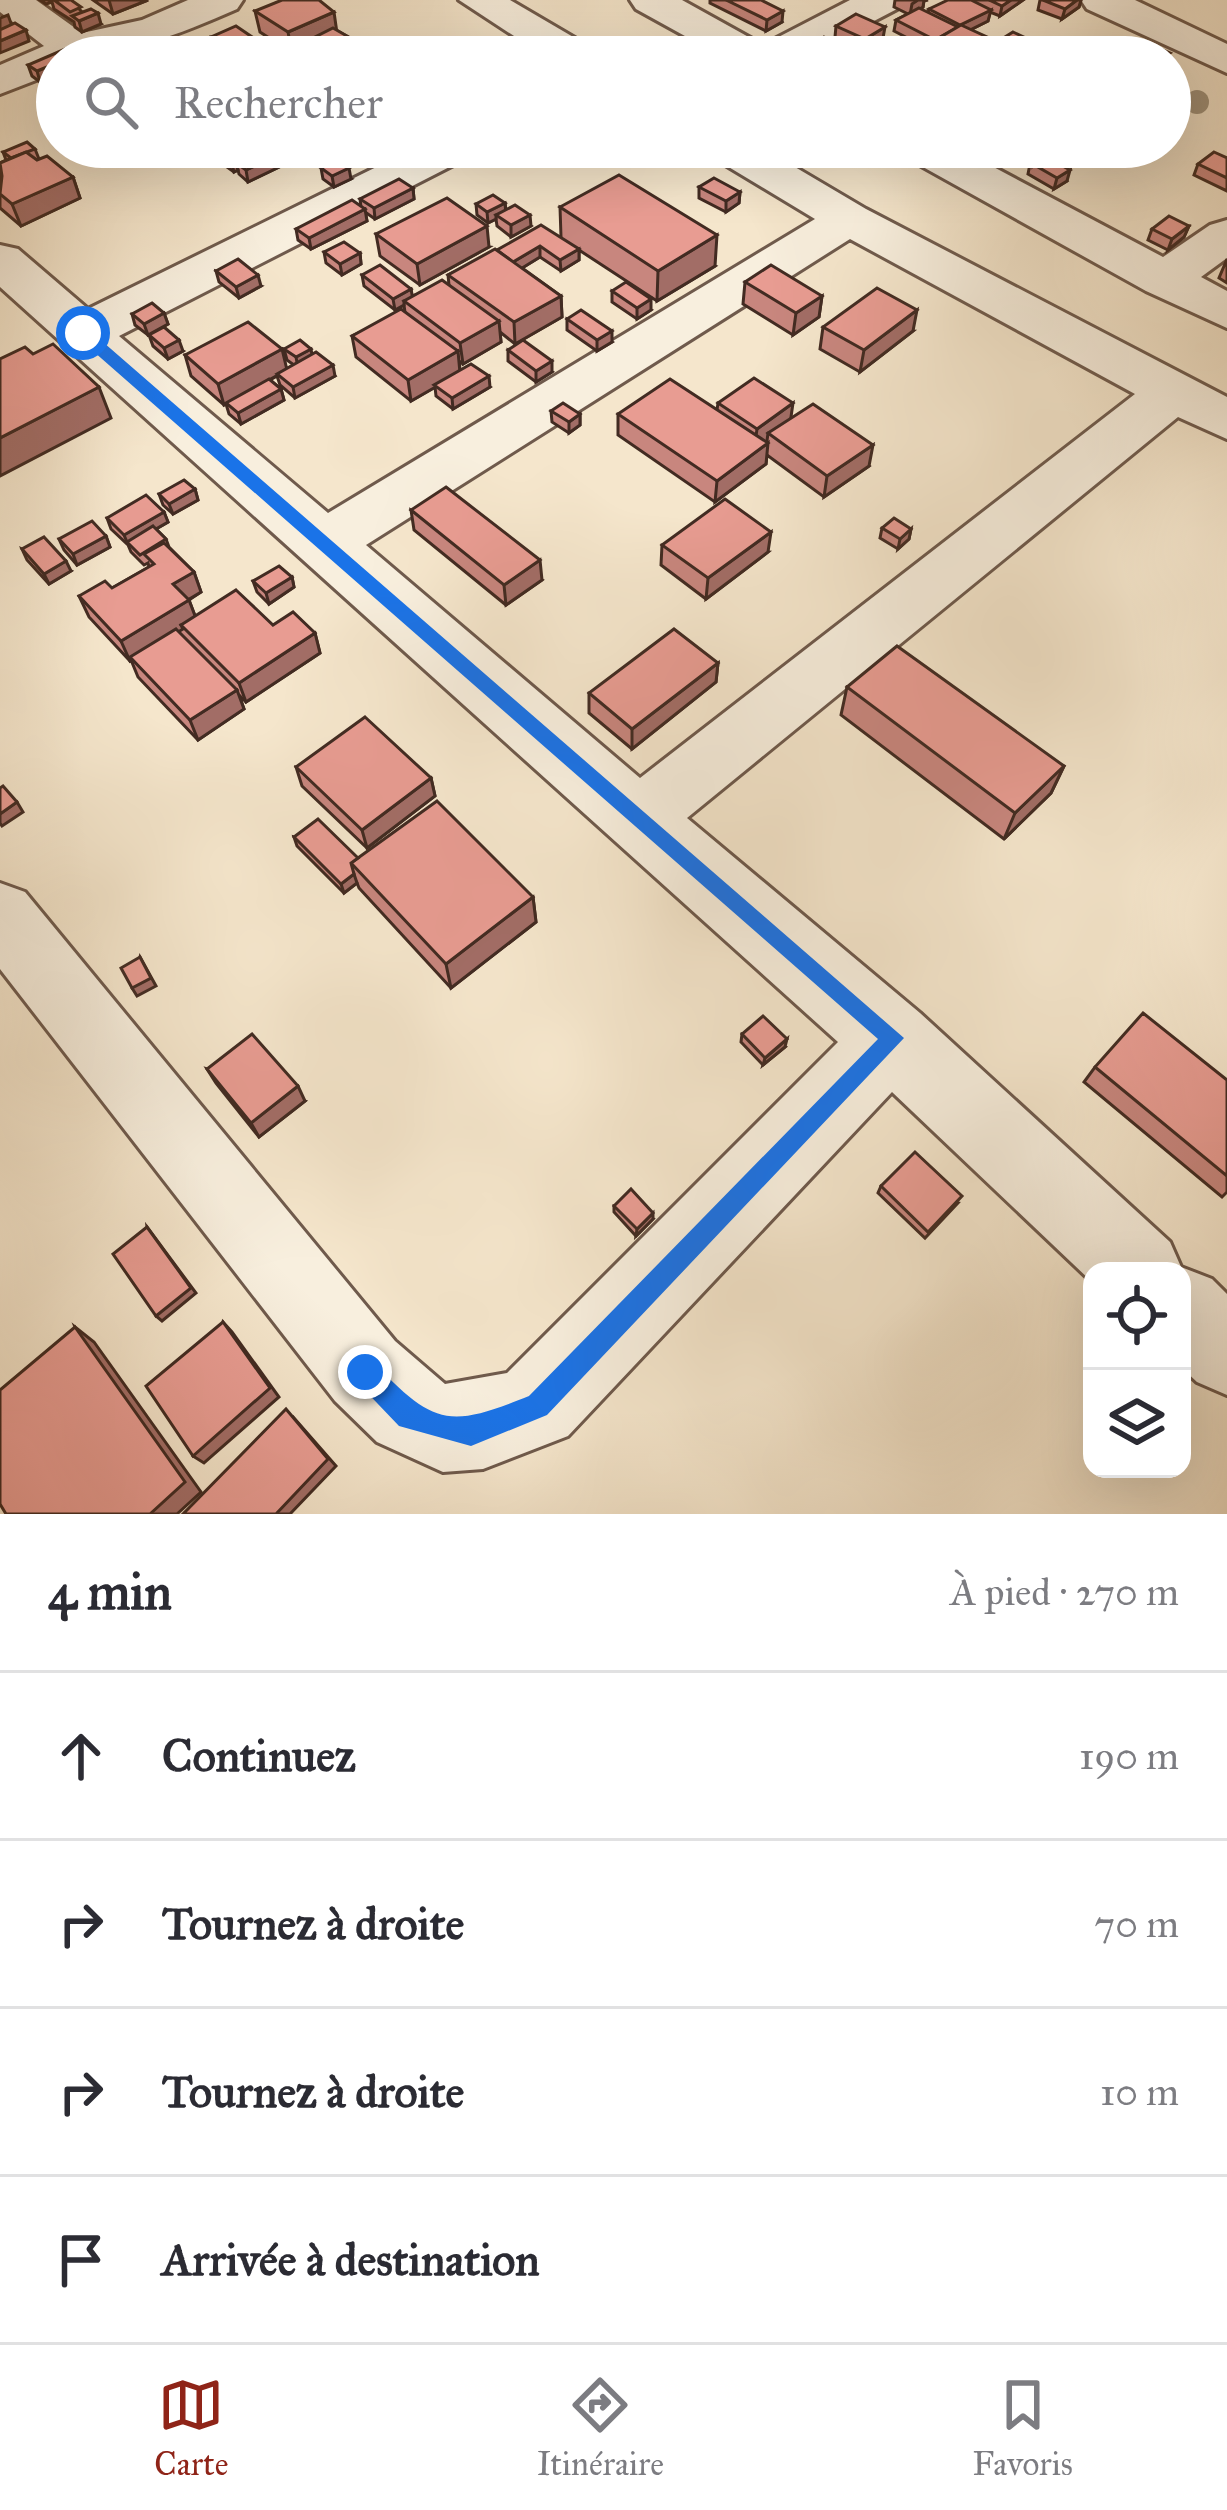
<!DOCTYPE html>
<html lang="fr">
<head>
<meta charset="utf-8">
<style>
	body { margin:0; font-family:"IM FELL Great Primer",serif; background:#f7f7f7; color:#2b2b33 }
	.controls { position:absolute; right:36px; bottom:36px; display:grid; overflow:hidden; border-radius:24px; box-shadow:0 12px 48px #0002 }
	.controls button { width:108px; height:108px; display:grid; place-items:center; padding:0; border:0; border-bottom:3px solid #e1e1e2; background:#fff; color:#2b2b33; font:60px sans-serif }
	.stop { position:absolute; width:36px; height:36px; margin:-27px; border:9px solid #1a73e8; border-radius:50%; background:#fff }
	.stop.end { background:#1a73e8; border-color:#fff; box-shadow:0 3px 12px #0008 }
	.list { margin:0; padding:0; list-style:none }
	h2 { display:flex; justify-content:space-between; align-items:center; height:156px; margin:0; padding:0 48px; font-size:51px }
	h2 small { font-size:39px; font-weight:400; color:#7c7c81 }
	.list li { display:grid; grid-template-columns:78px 1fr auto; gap:36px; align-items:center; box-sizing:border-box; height:168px; padding:0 48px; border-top:3px solid #e1e1e2 }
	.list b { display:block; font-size:45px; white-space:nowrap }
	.list em { font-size:39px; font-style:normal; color:#7c7c81 }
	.icon { flex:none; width:66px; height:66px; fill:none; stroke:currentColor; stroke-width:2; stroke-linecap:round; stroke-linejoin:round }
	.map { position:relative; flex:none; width:1227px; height:1514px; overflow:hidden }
	.search { position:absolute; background:#fff; box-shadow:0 12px 48px #0002; left:36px; right:36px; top:36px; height:132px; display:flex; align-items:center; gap:30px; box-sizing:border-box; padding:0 42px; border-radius:66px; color:#7c7c81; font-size:45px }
	.sheet { height:828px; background:#fff }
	nav { display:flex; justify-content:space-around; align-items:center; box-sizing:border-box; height:168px; border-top:3px solid #e1e1e2; background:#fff; font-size:33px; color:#7c7c81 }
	nav a { display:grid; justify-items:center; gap:6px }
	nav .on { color:#8f2418 }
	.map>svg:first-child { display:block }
</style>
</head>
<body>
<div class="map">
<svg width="1227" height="1514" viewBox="0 0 1227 1514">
	<rect width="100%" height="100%" fill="#f5e6cc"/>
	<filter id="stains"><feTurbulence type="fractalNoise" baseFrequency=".00167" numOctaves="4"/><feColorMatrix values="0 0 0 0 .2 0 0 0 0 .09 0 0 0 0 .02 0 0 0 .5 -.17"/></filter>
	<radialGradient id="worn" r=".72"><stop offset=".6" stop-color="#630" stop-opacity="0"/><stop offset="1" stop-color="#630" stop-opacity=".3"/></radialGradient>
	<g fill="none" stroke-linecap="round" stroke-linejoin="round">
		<g stroke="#6f5a4c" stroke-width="6">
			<g id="minor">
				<path d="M0 0H36L82 33 142 20 188 0H243L237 9C178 35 122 57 57 57V72L0 94V65L44 46 0 12Z"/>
				<polygon points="459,0 510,0 592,48 599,57 546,57"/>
				<polygon points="630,0 682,0 763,45 850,0 903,0 897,9 805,57 723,57 636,9"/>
				<polygon points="1081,0 1135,0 1227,44 1227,73 1087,9"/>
				<path d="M417 147H476L469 157 119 336 328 513 815 219 712 157 705 147H761L866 209 1227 397V439L1178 417 687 818 920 1013 1170 1242 1181 1267 1212 1279 1227 1294V1395L1197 1382 1182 1368V1271H1092V1282L892 1092 568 1436 483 1469 443 1472 377 1442 335 1401 0 969V883L25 892 395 1341 445 1384 507 1373 838 1042 0 287V245L18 249 88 309ZM850 239 1135 394 640 778 366 545Z"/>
				<polygon points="898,147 956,147 1163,257 1210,225 1227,220 1227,258 1201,277 1227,291 1227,328 1146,291 905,157"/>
			</g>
		</g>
		<use href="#minor" fill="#f8efde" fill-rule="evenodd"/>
	</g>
	<circle fill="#a2957f" cx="1197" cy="102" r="12"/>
	<g fill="#c8867e" stroke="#422b22" stroke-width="3">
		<polygon points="40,0 71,0 82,12 101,24 82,32 75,27 74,22 54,9 52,2 46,4"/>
		<polygon points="93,0 148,0 113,14"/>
		<polygon points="710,0 761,0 782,22 766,31 710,3"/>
		<polygon points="895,0 928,0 924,1 923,7 920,9 928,13 929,9 974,0 1023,0 1000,16 990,12 988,21 970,30 997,42 1049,57 925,57 927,48 894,31 896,20 908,14 894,7"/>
		<polygon points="1040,0 1081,0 1079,7 1062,19 1038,10"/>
		<polygon points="255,11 336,30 366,47 368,57 290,57 289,51 260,32"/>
		<polygon points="836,26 883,38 864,50 835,37"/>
		<polygon points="211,37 261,43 263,53 279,57 212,57 221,53 213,48"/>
		<polygon points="809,46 860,53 859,57 808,57"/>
		<polygon points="90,57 40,82 32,76 28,65"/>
		<polygon points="207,147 296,147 298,158 248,182 239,174 238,170 234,172 209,154"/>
		<polygon points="1025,147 1053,147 1046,152 1045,156 1067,181 1054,189 1028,174 1030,164 1020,159"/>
		<polygon points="35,149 39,159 73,177 80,198 21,226 0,208 0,163 6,160 3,152"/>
		<polygon points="1227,158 1227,191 1194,175 1198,164"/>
		<polygon points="321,168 351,179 334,187 323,179"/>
		<polygon points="699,187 740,192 739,203 726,212 699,198"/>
		<polygon points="413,188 414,199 375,219 365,212 367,221 311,249 298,240 296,229 361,207 360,199"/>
		<polygon points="505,203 506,210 531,226 511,237 497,226 496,219 488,223 477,215 476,204"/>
		<polygon points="560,207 715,266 657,301 579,250 579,260 561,271 540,257 522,268 561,296 562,317 515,344 500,332 501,342 463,364 459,361 460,370 490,387 453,409 436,396 435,387 411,401 356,357 352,336 405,312 404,305 395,310 364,286 362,275 411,289 412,296 449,285 448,275 497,251 561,237"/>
		<polygon points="1189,226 1184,237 1168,250 1148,240 1152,229"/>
		<polygon points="376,234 489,247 420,285 380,256"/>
		<polygon points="324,252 360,253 361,264 342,275 326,263"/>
		<polygon points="1227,259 1227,283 1219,278"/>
		<polygon points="216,271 261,286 239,298 219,282"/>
		<polygon points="745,282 822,296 819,317 793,335 743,304"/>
		<polygon points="612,291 651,310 637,319 612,302"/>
		<polygon points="164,313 168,324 148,335 135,325 132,314"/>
		<polygon points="567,319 612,342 597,351 567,330"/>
		<polygon points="823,327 913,331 860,372 820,349"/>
		<polygon points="149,335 183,351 168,359 153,346"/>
		<polygon points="282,349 286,369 294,365 287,360 284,349 312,354 335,376 295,398 280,385 277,376 270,380 281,389 284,400 241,424 229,414 226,404 224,405 191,376 185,355"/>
		<polygon points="508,350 552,372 536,382 508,361"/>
		<polygon points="718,403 791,418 869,466 824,497 767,455 766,464 715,502 618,435 618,414 717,410"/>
		<polygon points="551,411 580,414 580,425 569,433 552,422"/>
		<polygon points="195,489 198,500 173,514 163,505 159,494"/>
		<polygon points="411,510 542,580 506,605 414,530"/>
		<polygon points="164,512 168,522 156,529 166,539 169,547 194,572 201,592 189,600 195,616 273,625 315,633 320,653 246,702 239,695 244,709 198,740 138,677 131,660 130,661 89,617 79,596 112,588 149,567 148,563 144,565 131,552 128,545 111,529 107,518"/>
		<polygon points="882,528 911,529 909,539 898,549 880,538"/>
		<polygon points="106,536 110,547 77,565 64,550 59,539"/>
		<polygon points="662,545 768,552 706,599 661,565"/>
		<polygon points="22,549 71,571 49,584 27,560"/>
		<polygon points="292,577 294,587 269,604 257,592 253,581"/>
		<polygon points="718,663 716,682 632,749 589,713 589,693"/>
		<polygon points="847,687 1064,766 1051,793 1004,839 841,715"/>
		<polygon points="296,767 431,778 435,796 367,848 302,786"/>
		<polygon points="294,837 358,858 533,897 536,922 451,988 359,888 357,883 344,893 297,846"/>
		<polygon points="742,1034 785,1047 763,1065 741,1042"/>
		<polygon points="1095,1067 1227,1080 1227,1192 1222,1197 1084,1082"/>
		<polygon points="207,1069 305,1101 259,1137 216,1083"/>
		<polygon points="881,1186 958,1203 925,1238 878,1193"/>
		<polygon points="614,1206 653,1219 636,1236 614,1212"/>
	</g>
	<g fill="#a26d66" stroke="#422b22" stroke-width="3">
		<polygon points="109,0 148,0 113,14"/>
		<polygon points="918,0 924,0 923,7 910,15 912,4"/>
		<polygon points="1011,0 1023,0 1000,16 1002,6"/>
		<polygon points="1077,0 1081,0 1079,7 1062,19 1065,9"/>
		<polygon points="991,10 988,21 958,36 960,25"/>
		<polygon points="783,11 782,22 766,31 767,20"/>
		<polygon points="334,12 337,33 292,53 288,32"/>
		<polygon points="98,13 101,24 82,32 79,21"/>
		<polygon points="8,15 12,26 0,30 0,18"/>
		<polygon points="885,27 883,38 864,50 865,39"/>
		<polygon points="26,30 29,41 0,53 0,41"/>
		<polygon points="261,43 263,54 256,57 236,57 235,54"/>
		<polygon points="366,47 367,57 345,57"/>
		<polygon points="88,49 90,57 70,57"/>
		<polygon points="57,63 57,75 40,82 37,71"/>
		<polygon points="237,147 287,147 236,163 238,170 234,172 228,151"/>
		<polygon points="296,147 298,158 248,182 246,170"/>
		<polygon points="1046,147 1053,147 1034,165 1037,154"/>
		<polygon points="349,168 351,179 334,187 332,176"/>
		<polygon points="1070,170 1067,181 1054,189 1057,178"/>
		<polygon points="73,177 80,198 21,226 12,204"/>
		<polygon points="413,188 414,199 375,219 374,208"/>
		<polygon points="740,192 739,203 726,212 726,201"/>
		<polygon points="505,203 506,214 496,215 496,219 488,223 487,212"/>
		<polygon points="365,209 367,221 311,249 309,238"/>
		<polygon points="530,215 531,226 511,237 511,225"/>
		<polygon points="487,226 489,247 420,285 417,264"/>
		<polygon points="1189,226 1184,237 1168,250 1172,239"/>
		<polygon points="717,235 715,266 657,301 658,271"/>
		<polygon points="540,246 540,257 514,273 513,262"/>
		<polygon points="579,249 579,260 561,271 560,260"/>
		<polygon points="360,253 361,264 342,275 340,264"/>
		<polygon points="258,275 261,286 239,298 236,287"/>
		<polygon points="411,289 413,300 404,301 404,305 395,310 393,299"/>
		<polygon points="561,296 562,317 515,344 514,322"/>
		<polygon points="822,296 819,317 793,335 796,313"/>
		<polygon points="651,299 651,310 637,319 637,308"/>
		<polygon points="917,310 913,331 860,372 864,350"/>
		<polygon points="164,313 168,324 148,335 144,324"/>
		<polygon points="499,321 501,342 463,364 460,343"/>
		<polygon points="612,331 612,342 597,351 597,340"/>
		<polygon points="179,340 183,351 168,359 164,348"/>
		<polygon points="282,349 287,370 224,405 218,384"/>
		<polygon points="311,349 313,360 298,368 296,357"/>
		<polygon points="458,351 460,373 411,401 408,380"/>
		<polygon points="552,361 552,372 536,382 536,371"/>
		<polygon points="333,365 335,376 295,398 293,387"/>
		<polygon points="489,376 490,387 453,409 452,398"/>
		<polygon points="99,387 111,418 0,476 0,438"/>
		<polygon points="281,389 284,400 241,424 238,413"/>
		<polygon points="793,403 790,424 768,433 767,441 754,450 757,429"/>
		<polygon points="580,414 580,425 569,433 569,422"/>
		<polygon points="768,443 766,464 715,502 717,481"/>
		<polygon points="873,445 869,466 824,497 827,476"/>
		<polygon points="195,489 198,500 173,514 169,504"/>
		<polygon points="164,512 168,522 130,544 127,542 124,535"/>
		<polygon points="911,529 909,539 898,549 900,539"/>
		<polygon points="771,532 768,552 706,599 708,578"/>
		<polygon points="106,536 110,547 77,565 73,554"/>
		<polygon points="540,560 542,580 506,605 504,585"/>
		<polygon points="66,561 71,571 49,584 44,574"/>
		<polygon points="194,572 201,592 181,604 173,584"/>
		<polygon points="292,577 294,587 269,604 266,593"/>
		<polygon points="189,600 197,621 181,625 183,629 130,661 121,641"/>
		<polygon points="315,633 320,653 246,702 239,683"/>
		<polygon points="718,663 716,682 632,749 632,729"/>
		<polygon points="237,690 244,709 198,740 190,720"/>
		<polygon points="1064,766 1051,793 1004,839 1015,813"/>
		<polygon points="431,778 435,796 367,848 362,830"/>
		<polygon points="17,802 23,812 2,826 0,823 0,814"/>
		<polygon points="354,874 357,883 344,893 341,884"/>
		<polygon points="533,897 536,922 451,988 446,964"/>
		<polygon points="140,957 156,986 137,996 132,988"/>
		<polygon points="787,1039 785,1047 763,1065 765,1058"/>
		<polygon points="298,1086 305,1101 259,1137 251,1123"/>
		<polygon points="653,1213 653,1219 636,1236 637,1229"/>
		<polygon points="147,1227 196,1293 162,1321 156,1316"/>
		<polygon points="223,1322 232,1332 279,1397 204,1463 193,1456"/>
		<polygon points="75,1327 94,1342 201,1492 177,1514 150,1514"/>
		<polygon points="294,1418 336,1466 290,1514 276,1514"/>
	</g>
	<g fill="#e89c92" stroke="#422b22" stroke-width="3">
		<polygon points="54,0 71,0 81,7 70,12"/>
		<polygon points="282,0 319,0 334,12 288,32 255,11"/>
		<polygon points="726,0 761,0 783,11 767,20"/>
		<polygon points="948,0 971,0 991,10 960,25 929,9"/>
		<polygon points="989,0 1011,0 1002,6"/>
		<polygon points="1043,0 1077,0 1065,9"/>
		<polygon points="919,8 958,27 935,40 896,20"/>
		<polygon points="91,9 98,13 79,21 72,16"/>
		<polygon points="856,14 885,27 865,39 836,26"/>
		<polygon points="15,23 26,30 0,41 0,30"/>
		<polygon points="961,25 1022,53 1016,57 951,57 927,45"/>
		<polygon points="236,26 261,43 235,54 211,37"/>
		<polygon points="333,28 366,47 345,57 301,57 289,50"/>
		<polygon points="1013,32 1051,50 1039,57 1021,57 1022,53 997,42"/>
		<polygon points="824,37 860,53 853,57 833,57 809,46"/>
		<polygon points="484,39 509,54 503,57 469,57 459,52"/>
		<polygon points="1140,40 1170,53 1164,57 1132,57 1122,52"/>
		<polygon points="79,43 88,49 70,57 57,57 57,63 37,71 28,65"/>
		<polygon points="177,43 190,51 176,57 164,49"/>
		<polygon points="398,45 418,57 369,57 383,47"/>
		<polygon points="269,50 279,57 254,57"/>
		<polygon points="27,142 35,149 11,158 3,152"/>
		<polygon points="269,147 295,147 246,170 236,163"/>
		<polygon points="1025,147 1046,147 1037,154 1023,148"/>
		<polygon points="26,152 37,160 47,156 73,177 12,204 0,194 2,176 0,163"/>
		<polygon points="1214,152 1227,158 1227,178 1198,164"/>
		<polygon points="1044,156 1070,170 1057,178 1031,163"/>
		<polygon points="338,160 349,168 332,176 321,168"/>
		<polygon points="619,175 717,235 658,271 560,207"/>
		<polygon points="714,178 740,192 726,201 699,187"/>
		<polygon points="399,179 413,188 374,208 360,199"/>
		<polygon points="493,195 505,203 487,212 476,204"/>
		<polygon points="447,198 487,226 417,264 376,234"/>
		<polygon points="352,200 365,209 309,238 296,229"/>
		<polygon points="515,205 530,215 511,225 496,215"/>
		<polygon points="1169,216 1189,226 1172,239 1152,229"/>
		<polygon points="541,225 579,249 560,260 540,246 513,262 497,250"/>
		<polygon points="344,242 360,253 340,264 324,252"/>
		<polygon points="495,249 561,296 514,322 448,275"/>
		<polygon points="238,259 258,275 236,287 216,271"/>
		<polygon points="380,265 411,289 393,299 362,275"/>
		<polygon points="771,265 822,296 796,313 745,282"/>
		<polygon points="442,280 499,321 460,343 404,301"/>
		<polygon points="626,282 651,299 637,308 612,291"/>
		<polygon points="877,288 917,310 864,350 823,327"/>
		<polygon points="152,303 164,313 144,324 132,314"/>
		<polygon points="401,309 458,351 408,380 352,336"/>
		<polygon points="581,310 612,331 597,340 567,319"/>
		<polygon points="248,322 282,349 218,384 185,355"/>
		<polygon points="164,327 179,340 164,348 149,335"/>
		<polygon points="300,340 311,349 296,357 284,349"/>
		<polygon points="523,340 552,361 536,371 508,350"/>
		<polygon points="53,344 99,387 0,438 0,359 25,347 33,354"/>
		<polygon points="316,352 333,365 293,387 277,374"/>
		<polygon points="471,364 489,376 452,398 434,385"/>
		<polygon points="754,378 793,403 757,429 718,403"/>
		<polygon points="269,379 281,389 238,413 226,403"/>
		<polygon points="670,379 768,443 717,481 618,414"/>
		<polygon points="563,403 580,414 569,422 551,411"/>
		<polygon points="813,404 873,445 827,476 768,433"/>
		<polygon points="184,480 195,489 169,504 159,494"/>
		<polygon points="446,487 540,560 504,585 411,510"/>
		<polygon points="146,495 164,512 124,535 107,518"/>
		<polygon points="725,499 771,532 708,578 662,545"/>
		<polygon points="894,518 911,529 900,539 882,528"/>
		<polygon points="92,521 106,536 73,554 59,539"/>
		<polygon points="153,526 166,539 140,555 127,542"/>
		<polygon points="44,537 66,561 44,574 22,549"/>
		<polygon points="164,543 194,572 173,584 189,600 121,641 79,596 105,581 112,588 154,564 144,554"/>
		<polygon points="279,566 292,577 266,593 253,581"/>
		<polygon points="236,590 273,625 293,612 315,633 239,683 181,625"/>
		<polygon points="176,629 237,690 190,720 130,657"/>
		<polygon points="674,629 718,663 632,729 589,693"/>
		<polygon points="897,646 1064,766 1015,813 847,687"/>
		<polygon points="365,717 431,778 362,830 296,767"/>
		<polygon points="3,786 17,802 0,814 0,788"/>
		<polygon points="437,801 533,897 446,964 351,863"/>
		<polygon points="318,819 358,858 351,863 354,874 341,884 294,837"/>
		<polygon points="140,957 151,978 132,988 121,968"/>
		<polygon points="1143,1013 1227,1080 1227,1176 1095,1067"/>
		<polygon points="763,1016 787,1039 765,1058 742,1034"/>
		<polygon points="252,1034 298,1086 251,1123 207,1069"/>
		<polygon points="915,1152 962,1196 928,1232 881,1186"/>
		<polygon points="631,1189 653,1213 637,1229 614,1206"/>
		<polygon points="147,1227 191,1288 156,1316 113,1254"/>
		<polygon points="223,1322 270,1388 193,1456 146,1386"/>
		<polygon points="75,1327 185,1482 150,1514 6,1514 0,1504 0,1390"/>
		<polygon points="286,1409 328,1459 276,1514 183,1514"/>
	</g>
	<path fill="#1a73e8" d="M77 329H88L904 1038 547 1415 471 1446 399 1426 356 1381V1363H374C434 1425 448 1429 529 1396L878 1039 77 337Z"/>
	<rect width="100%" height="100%" filter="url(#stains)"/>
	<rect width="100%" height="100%" fill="url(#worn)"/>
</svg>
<div class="controls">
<button><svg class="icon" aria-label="locate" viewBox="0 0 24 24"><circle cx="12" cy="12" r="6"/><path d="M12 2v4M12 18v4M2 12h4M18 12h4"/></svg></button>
<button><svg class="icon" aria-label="layers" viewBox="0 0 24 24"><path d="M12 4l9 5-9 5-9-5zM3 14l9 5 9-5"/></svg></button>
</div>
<div class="stop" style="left:83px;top:333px"></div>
<div class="stop end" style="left:365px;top:1372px"></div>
<div class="search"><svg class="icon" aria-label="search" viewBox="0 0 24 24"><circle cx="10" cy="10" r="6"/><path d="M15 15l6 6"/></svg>Rechercher</div>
</div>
<section class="sheet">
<h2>4 min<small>À pied · 270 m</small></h2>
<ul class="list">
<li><svg class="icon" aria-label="ahead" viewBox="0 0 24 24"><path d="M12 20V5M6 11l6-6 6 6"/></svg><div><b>Continuez</b></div><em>190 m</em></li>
<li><svg class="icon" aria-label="right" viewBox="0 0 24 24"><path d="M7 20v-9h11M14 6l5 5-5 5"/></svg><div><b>Tournez à droite</b></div><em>70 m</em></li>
<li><svg class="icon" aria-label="right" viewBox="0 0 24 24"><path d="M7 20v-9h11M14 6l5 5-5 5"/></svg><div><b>Tournez à droite</b></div><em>10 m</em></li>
<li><svg class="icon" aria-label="arrive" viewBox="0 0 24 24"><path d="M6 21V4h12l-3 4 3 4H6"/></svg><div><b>Arrivée à destination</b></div></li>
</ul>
</section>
<nav>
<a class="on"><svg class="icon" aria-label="map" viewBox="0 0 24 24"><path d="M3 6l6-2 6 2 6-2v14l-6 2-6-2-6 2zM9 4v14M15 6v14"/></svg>Carte</a>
<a><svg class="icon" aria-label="directions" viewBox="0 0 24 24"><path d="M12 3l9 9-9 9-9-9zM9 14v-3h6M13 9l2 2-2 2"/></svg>Itinéraire</a>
<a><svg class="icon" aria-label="saved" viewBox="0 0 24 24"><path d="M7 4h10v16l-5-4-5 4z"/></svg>Favoris</a>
</nav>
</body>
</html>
